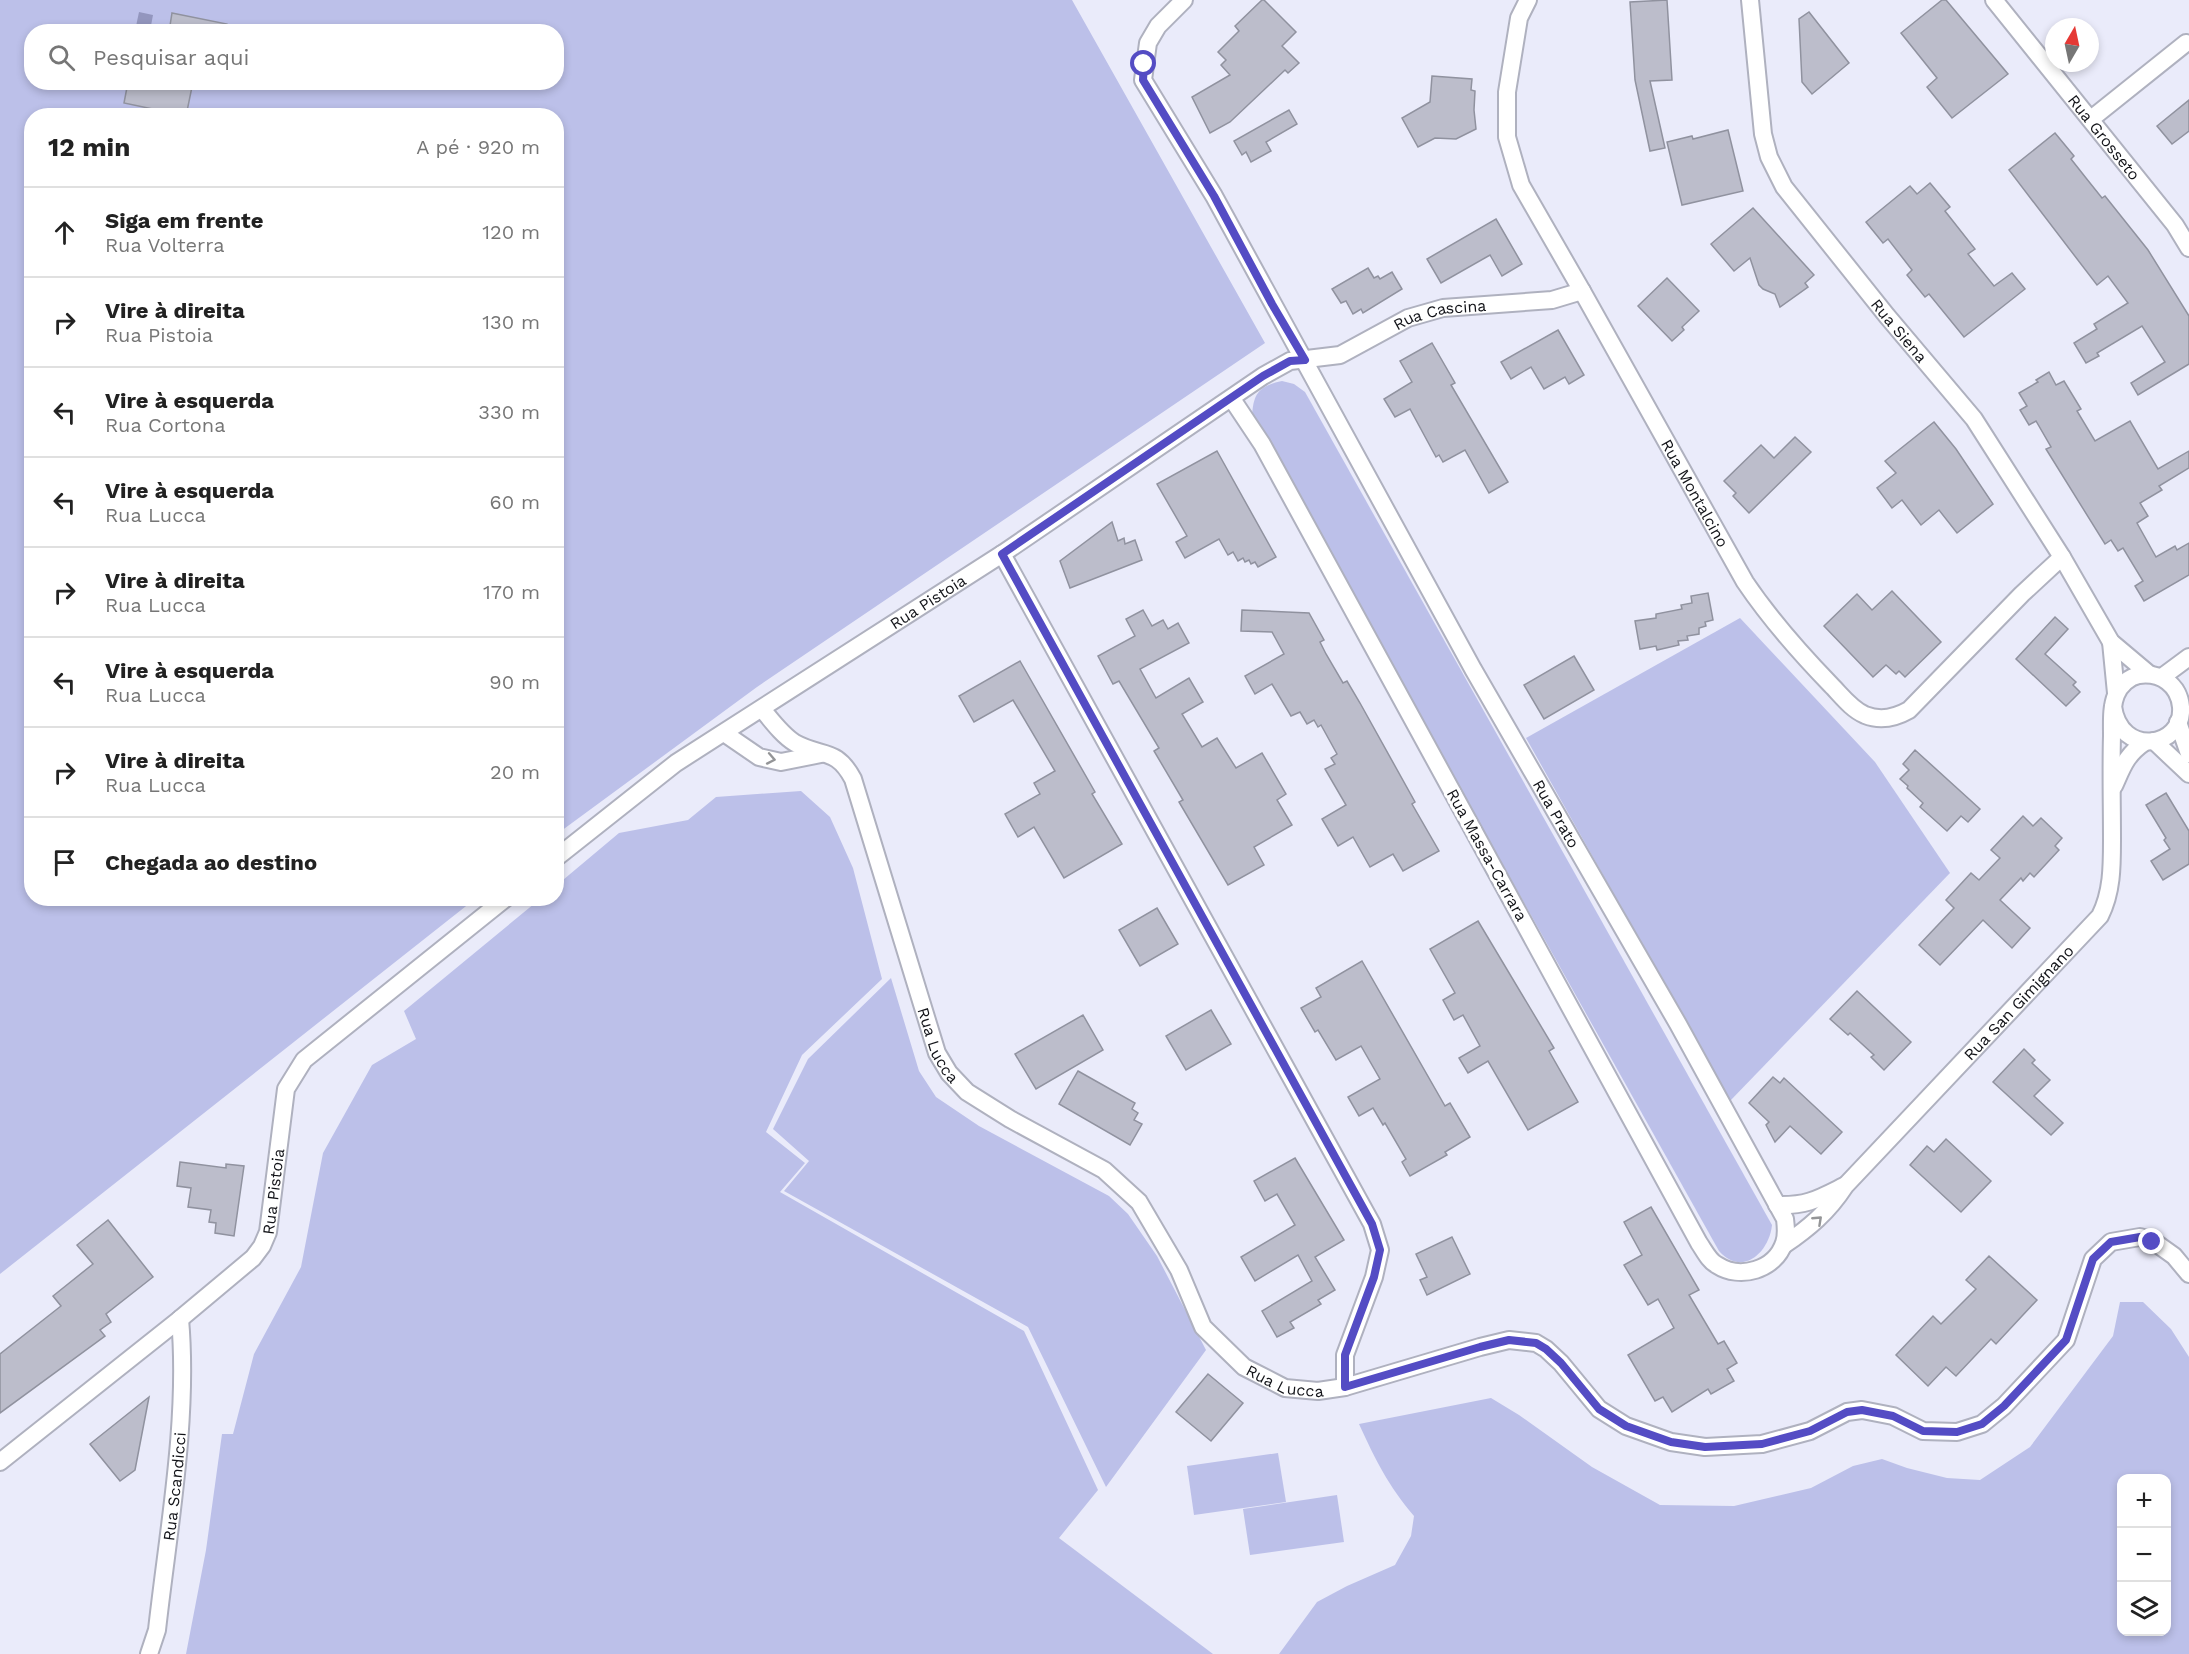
<!DOCTYPE html>
<html lang="pt">
<head>
<meta charset="utf-8">
<style>
	body { margin:0; font-family:"Work Sans",sans-serif; background:#f2f2f2; color:#222 }
	.controls { position:absolute; right:18px; bottom:18px; display:grid; overflow:hidden; border-radius:12px; box-shadow:0 3px 9px #0003 }
	.controls button { width:54px; height:54px; display:grid; place-items:center; padding:0; border:0; border-bottom:2px solid #e0e0e0; background:#fff; color:#222; font:30px sans-serif }
	.compass { position:absolute; left:2045px; top:18px; width:54px; height:54px; border-radius:50%; background:#fff; box-shadow:0 3px 9px #0003; rotate:9deg }
	.stop { position:absolute; width:18px; height:18px; margin:-14px; border:4px solid #544cc4; border-radius:50%; background:#fff }
	.stop.end { background:#544cc4; border-color:#fff; box-shadow:0 2px 6px #0008 }
	.list { margin:0; padding:0; list-style:none }
	h2 { display:flex; justify-content:space-between; align-items:center; height:78px; margin:0; padding:0 24px; font-size:26px }
	h2 small { font-size:20px; font-weight:400; color:#767676 }
	.list li { display:grid; grid-template-columns:39px 1fr auto; gap:18px; align-items:center; box-sizing:border-box; height:90px; padding:0 24px; border-top:2px solid #e0e0e0 }
	.list b { display:block; font-size:22px; white-space:nowrap }
	.list p { margin:0; font-size:20px; white-space:nowrap; color:#767676 }
	.list em { font-size:20px; font-style:normal; color:#767676 }
	.icon { flex:none; width:33px; height:33px; fill:none; stroke:currentColor; stroke-width:2; stroke-linecap:round; stroke-linejoin:round }
	.map { position:relative; flex:none; width:2189px; height:1654px; overflow:hidden }
	.search { position:absolute; background:#fff; box-shadow:0 3px 9px #0003; left:24px; top:24px; width:540px; height:66px; display:flex; align-items:center; gap:15px; box-sizing:border-box; padding:0 21px; border-radius:24px; color:#767676; font-size:22px }
	.panel { position:absolute; background:#fff; box-shadow:0 3px 9px #0003; left:24px; top:108px; width:540px; height:798px; border-radius:24px }
	.map>svg:first-child { display:block }
</style>
</head>
<body>
<div class="map">
<svg width="2189" height="1654" viewBox="0 0 2189 1654">
	<rect width="100%" height="100%" fill="#eaebfa"/>
	<g fill="#bcc0e9" fill-rule="evenodd">
		<path d="M0 0H1072L1265 343 757 687 557 834 556 116H32V898L475 899 0 1274ZM32 32H556V82H32Z"/>
		<path d="M1282 381 1294 384 1305 392 1772 1225C1769 1253 1742 1277 1719 1251L1252 417C1253 393 1259 386 1282 381Z"/>
		<polygon points="1740,618 1875,762 1950,873 1730,1101 1526,738"/>
		<polygon points="801,791 830,817 853,868 882,979 802,1055 766,1132 805,1163 780,1192 1024,1331 1098,1490 1059,1538 1213,1654 186,1654 206,1550 222,1434 233,1434 254,1354 301,1267 323,1153 372,1065 416,1039 404,1011 540,899 556,898 557,885 619,833 688,820 716,797"/>
		<polygon points="891,978 919,1071 936,1097 979,1126 1109,1196 1128,1214 1157,1256 1206,1350 1106,1487 1028,1327 784,1191 809,1161 773,1129 808,1059"/>
		<path d="M2120 1302H2143L2171 1329 2189 1357V1654H1279L1317 1602 1347 1586 1395 1565 1411 1536 1414 1516C1388 1485 1376 1461 1359 1424L1491 1398 1519 1415 1592 1467 1660 1505 1734 1506 1811 1488 1853 1466 1882 1459 1907 1468 1947 1478 1980 1480 2030 1447 2113 1336ZM2166 1478V1632H2122V1478Z"/>
		<polygon points="1278,1453 1286,1502 1194,1515 1187,1466"/>
		<polygon points="1337,1495 1344,1542 1250,1555 1243,1509"/>
	</g>
	<polygon fill="#9396be" points="139,12 153,15 150,31 135,31"/>
	<g fill="#bcbdcb" stroke="#90929f" stroke-width="1.5">
		<polygon points="1262,0 1264,0 1296,32 1282,46 1299,63 1288,73 1285,70 1230,122 1210,133 1192,97 1230,75 1221,65 1226,60 1218,52 1239,31 1235,26"/>
		<polygon points="1667,0 1672,80 1650,81 1665,148 1650,151 1635,80 1630,2"/>
		<polygon points="1942,0 1946,0 2008,74 1952,118 1927,87 1937,78 1901,33"/>
		<polygon points="1809,12 1849,63 1812,94 1802,82 1799,19"/>
		<polygon points="172,13 227,24 227,32 169,32"/>
		<polygon points="1432,76 1472,79 1471,90 1475,91 1474,110 1476,129 1456,139 1435,138 1418,147 1402,118 1430,102"/>
		<polygon points="128,82 193,82 186,116 124,103"/>
		<polygon points="2189,100 2189,131 2172,144 2157,126"/>
		<polygon points="1289,110 1297,124 1266,142 1271,151 1251,162 1246,152 1242,155 1234,141"/>
		<polygon points="1728,130 1743,191 1682,205 1667,142 1692,136 1693,139"/>
		<polygon points="2055,133 2074,156 2071,159 2086,178 2102,198 2105,196 2148,250 2189,316 2189,364 2138,395 2131,383 2165,362 2142,326 2097,353 2099,356 2086,363 2074,343 2097,329 2094,324 2128,303 2108,276 2097,285 2009,170"/>
		<polygon points="1930,183 1950,207 1945,211 1975,249 1968,254 1994,286 2012,273 2025,289 1964,337 1929,294 1925,297 1907,275 1912,270 1888,239 1883,243 1866,222 1910,186 1917,194"/>
		<polygon points="1753,208 1814,275 1805,283 1808,287 1780,307 1775,294 1763,289 1759,285 1750,258 1734,271 1711,244"/>
		<polygon points="1496,219 1522,264 1502,276 1490,255 1441,283 1427,259"/>
		<polygon points="1368,268 1374,278 1378,276 1380,279 1392,272 1402,289 1363,313 1361,309 1353,314 1346,301 1341,303 1332,289"/>
		<polygon points="1667,278 1699,311 1682,327 1684,330 1672,341 1638,306"/>
		<polygon points="1558,330 1584,375 1569,384 1565,377 1544,389 1531,367 1511,379 1501,362"/>
		<polygon points="1432,343 1455,383 1451,385 1508,482 1489,493 1465,450 1443,462 1439,455 1436,457 1410,409 1395,417 1384,399 1412,382 1400,361"/>
		<polygon points="2049,372 2056,385 2064,381 2081,409 2077,411 2095,441 2130,421 2158,469 2189,451 2189,468 2159,486 2162,490 2140,503 2148,516 2137,523 2156,557 2175,546 2177,550 2189,543 2189,575 2144,601 2135,586 2143,581 2123,548 2118,551 2111,540 2105,544 2046,449 2051,447 2036,421 2029,425 2020,410 2027,406 2019,393 2038,382 2036,380"/>
		<polygon points="1934,422 1956,449 1993,504 1957,533 1939,510 1921,525 1902,500 1892,508 1877,488 1896,473 1885,461"/>
		<polygon points="1795,437 1811,452 1749,513 1733,496 1736,493 1724,481 1761,445 1774,458"/>
		<polygon points="1217,451 1276,557 1258,567 1255,562 1251,564 1249,560 1245,562 1243,558 1238,561 1233,552 1228,555 1219,539 1185,558 1176,542 1187,536 1157,484"/>
		<polygon points="1112,522 1118,541 1124,538 1125,544 1135,540 1142,560 1070,588 1060,561"/>
		<polygon points="1892,591 1941,642 1905,677 1899,671 1896,674 1886,665 1873,677 1824,626 1857,594 1872,610"/>
		<polygon points="1708,593 1713,620 1705,622 1706,626 1699,628 1699,634 1687,636 1688,640 1678,641 1679,645 1657,650 1656,646 1640,649 1635,621 1656,618 1656,614 1682,609 1681,605 1692,603 1691,596"/>
		<polygon points="1143,610 1152,626 1163,620 1168,629 1178,623 1189,643 1140,669 1156,698 1189,678 1203,702 1182,714 1202,747 1217,738 1236,768 1262,753 1286,794 1277,800 1292,825 1254,847 1264,865 1228,885 1179,802 1183,800 1154,751 1159,748 1119,681 1113,684 1098,656 1135,636 1126,619"/>
		<polygon points="1242,610 1309,613 1324,640 1320,642 1326,654 1343,683 1347,681 1360,703 1415,802 1412,804 1439,851 1403,871 1393,854 1370,867 1353,837 1338,846 1322,819 1346,805 1325,769 1335,764 1331,758 1337,754 1321,725 1318,727 1314,720 1307,724 1300,712 1291,716 1272,684 1255,694 1245,676 1284,654 1272,632 1241,631"/>
		<polygon points="2055,617 2068,629 2045,654 2076,682 2073,685 2080,692 2066,706 2016,659"/>
		<polygon points="1574,656 1594,690 1544,719 1524,685"/>
		<polygon points="1020,661 1095,792 1092,794 1122,844 1064,878 1034,827 1018,837 1005,814 1040,794 1034,783 1055,771 1013,700 974,722 959,696"/>
		<polygon points="1915,750 1980,809 1968,822 1961,816 1947,831 1920,807 1923,803 1907,788 1908,786 1900,779 1909,770 1903,764"/>
		<polygon points="2166,793 2189,831 2189,864 2163,880 2151,861 2170,849 2164,840 2166,838 2146,805"/>
		<polygon points="2023,816 2033,826 2041,818 2062,838 2055,846 2059,850 2034,877 2030,873 2023,881 2021,878 2000,900 2030,928 2012,948 1983,920 1940,965 1919,945 1954,908 1946,900 1971,873 1979,880 2000,858 1991,850"/>
		<polygon points="1157,908 1178,944 1140,966 1119,930"/>
		<polygon points="1478,921 1554,1048 1549,1051 1578,1102 1528,1130 1488,1061 1468,1073 1459,1058 1480,1046 1463,1015 1454,1020 1443,1000 1455,993 1430,949"/>
		<polygon points="1362,961 1445,1106 1450,1103 1470,1137 1445,1152 1447,1155 1410,1176 1402,1162 1406,1159 1385,1123 1383,1125 1373,1108 1359,1116 1348,1097 1380,1079 1361,1046 1336,1060 1318,1030 1315,1032 1301,1008 1321,997 1316,988"/>
		<polygon points="1857,991 1911,1042 1884,1070 1871,1057 1874,1055 1850,1033 1848,1035 1830,1019"/>
		<polygon points="1211,1010 1231,1044 1186,1070 1166,1036"/>
		<polygon points="1083,1015 1103,1050 1036,1089 1015,1054"/>
		<polygon points="2024,1049 2035,1060 2032,1063 2050,1080 2034,1096 2063,1123 2051,1135 1993,1082"/>
		<polygon points="1078,1071 1135,1103 1132,1109 1138,1113 1134,1120 1142,1124 1130,1145 1059,1104"/>
		<polygon points="1773,1077 1780,1083 1784,1078 1842,1132 1821,1154 1790,1126 1775,1142 1766,1125 1769,1122 1749,1103"/>
		<polygon points="1946,1139 1991,1181 1961,1212 1910,1165 1927,1146 1934,1152"/>
		<polygon points="1295,1158 1344,1240 1315,1257 1335,1290 1318,1300 1321,1304 1290,1322 1294,1328 1277,1337 1262,1311 1312,1281 1298,1255 1255,1281 1241,1257 1295,1225 1277,1194 1265,1201 1254,1181"/>
		<polygon points="180,1162 226,1168 226,1164 244,1166 234,1236 215,1233 216,1223 209,1222 211,1210 188,1207 191,1188 177,1186"/>
		<polygon points="1651,1207 1699,1290 1689,1295 1718,1344 1724,1341 1737,1363 1727,1369 1734,1381 1711,1394 1708,1389 1672,1412 1663,1397 1655,1401 1628,1355 1674,1328 1658,1299 1648,1305 1624,1265 1642,1255 1624,1222"/>
		<polygon points="108,1220 153,1277 106,1314 111,1322 100,1330 105,1336 0,1413 0,1354 61,1306 53,1296 93,1264 77,1245"/>
		<polygon points="1452,1237 1470,1274 1427,1295 1420,1280 1427,1277 1416,1254"/>
		<polygon points="1989,1256 2037,1300 1996,1344 1991,1339 1956,1376 1946,1367 1928,1386 1896,1355 1933,1316 1941,1324 1976,1289 1966,1280"/>
		<polygon points="1208,1374 1243,1403 1211,1441 1176,1412"/>
		<polygon points="149,1397 135,1470 120,1481 90,1444"/>
	</g>
	<g fill="none" stroke-linecap="round" stroke-linejoin="round">
		<g stroke="#afb1bf" stroke-width="20">
			<g id="minor">
				<path id="s1" d="M1184 0 1158 26 1148 43 1143 80 1214 196 1473 669 1678 1024 1785 1219C1786 1228 1787 1235 1784 1243 1775 1270 1740 1280 1717 1265 1709 1261 1704 1250 1699 1243L1262 444 1232 399"/>
				<path id="s2" d="M1528 0 1519 18 1507 92V137L1521 185 1582 291 1745 582C1770 619 1799 652 1831 685 1841 695 1851 709 1865 715 1880 721 1895 718 1909 710L2022 594 2062 557"/>
				<path id="s3" d="M1750 0 1763 134 1769 157 1784 187 1887 316 1974 419 2062 557 2111 642 2149 674"/>
				<path id="s4" d="M1994 0 2175 225 2189 248"/>
				<polyline points="2091,119 2186,43"/>
				<polyline points="1002,554 1372,1224 1380,1250 1374,1277 1345,1355 1345,1387"/>
				<polyline points="2111,642 2116,693"/>
				<polyline points="2162,677 2189,657"/>
				<path id="s5" d="M762 709C772 721 782 735 795 743 822 758 836 747 853 779L937 1053 949 1073 967 1092 1010 1119 1104 1170 1139 1202 1179 1270 1203 1327 1244 1367 1285 1388 1318 1391 1345 1387 1480 1347 1509 1340 1536 1343 1546 1349 1561 1363 1599 1409 1626 1426 1671 1442 1705 1447 1762 1444 1810 1431 1847 1412 1862 1410 1893 1416 1923 1431 1957 1432 1982 1424 2004 1406 2066 1340 2093 1259 2111 1242 2140 1237 2153 1241 2174 1256 2189 1274"/>
				<polyline points="2178,722 2189,754"/>
				<polyline points="724,733 759,757 781,762 821,754"/>
				<polyline points="2154,741 2189,774"/>
				<path d="M2114 786C2123 766 2126 755 2145 742"/>
				<path id="s6" d="M556 858 676 763 1002 554 1263 376 1290 361 1340 355 1408 318 1443 308 1552 300 1582 291"/>
				<path d="M1777 1205C1807 1206 1818 1199 1844 1186"/>
				<path id="s7" d="M1784 1245C1809 1228 1828 1212 1845 1186L2100 916C2112 892 2112 867 2112 840 2112 805 2111 770 2112 736 2112 722 2111 707 2116 695 2120 685 2129 677 2139 675 2161 672 2179 685 2181 707 2184 748 2120 758 2113 706"/>
				<path id="s8" d="M0 1462 180 1319 253 1258 262 1246 268 1232 286 1089 304 1060 506 898"/>
				<path id="s9" d="M149 1654 157 1630C168 1531 189 1419 180 1319"/>
			</g>
		</g>
		<use href="#minor" stroke="#fff" stroke-width="16"/>
	</g>
	<defs><path id="oneway-chevron" d="M-2-3.5L2.5 0L-2 3.5" fill="none" stroke-width="1.6" stroke-linecap="round" stroke-linejoin="round" transform="scale(1.5)"/></defs>
	<g stroke="#949597">
		<use href="#oneway-chevron" transform="translate(771 759) rotate(11)"/>
		<use href="#oneway-chevron" transform="translate(1818 1220) rotate(-43)"/>
	</g>
	<g fill="none" stroke-linecap="round" stroke-linejoin="round">
		<polyline stroke="#544cc4" stroke-width="8" points="1144,64 1143,80 1214,196 1272,304 1305,360 1290,361 1263,376 1002,554 1372,1224 1380,1250 1374,1277 1345,1355 1345,1387 1480,1347 1509,1340 1536,1343 1546,1349 1561,1363 1599,1409 1626,1426 1671,1442 1705,1447 1762,1444 1810,1431 1847,1412 1862,1410 1893,1416 1923,1431 1957,1432 1982,1424 2004,1406 2066,1340 2093,1259 2111,1242 2140,1237 2152,1242"/>
	</g>
	<g text-anchor="middle" dominant-baseline="central" stroke-width="6" stroke-linejoin="round" paint-order="stroke">
		<g font-size="16" fill="#121318" stroke="#fff">
			<text stroke="none"><textPath href="#s4" startOffset="176">Rua Grosseto</textPath></text>
			<text stroke="none"><textPath href="#s6" startOffset="1047">Rua Cascina</textPath></text>
			<text stroke="none"><textPath href="#s3" startOffset="376">Rua Siena</textPath></text>
			<text stroke="none"><textPath href="#s2" startOffset="544">Rua Montalcino</textPath></text>
			<text stroke="none"><textPath href="#s6" startOffset="452">Rua Pistoia</textPath></text>
			<text stroke="none"><textPath href="#s1" startOffset="936">Rua Prato</textPath></text>
			<text transform="translate(1487 855) rotate(61)">Rua Massa-Carrara</text>
			<text stroke="none"><textPath href="#s7" startOffset="338">Rua San Gimignano</textPath></text>
			<text stroke="none"><textPath href="#s5" startOffset="398">Rua Lucca</textPath></text>
			<text stroke="none"><textPath href="#s8" startOffset="396">Rua Pistoia</textPath></text>
			<text stroke="none"><textPath href="#s5" startOffset="902">Rua Lucca</textPath></text>
			<text stroke="none"><textPath href="#s9" startOffset="170">Rua Scandicci</textPath></text>
		</g>
	</g>
</svg>
<div class="controls">
<button>+</button>
<button>−</button>
<button><svg class="icon" aria-label="layers" viewBox="0 0 24 24"><path d="M12 4l9 5-9 5-9-5zM3 14l9 5 9-5"/></svg></button>
</div>
<svg class="compass" viewBox="-18 -18 36 36"><path d="M0-13l5 13h-10z" fill="#e53935"/><path d="M0 13l5-13h-10z" fill="#767676"/></svg>
<div class="stop" style="left:1144px;top:64px"></div>
<div class="stop end" style="left:2152px;top:1242px"></div>
<div class="search"><svg class="icon" aria-label="search" viewBox="0 0 24 24"><circle cx="10" cy="10" r="6"/><path d="M15 15l6 6"/></svg>Pesquisar aqui</div>
<section class="panel">
<h2>12 min<small>A pé · 920 m</small></h2>
<ul class="list">
<li><svg class="icon" aria-label="ahead" viewBox="0 0 24 24"><path d="M12 20V5M6 11l6-6 6 6"/></svg><div><b>Siga em frente</b><p>Rua Volterra</p></div><em>120 m</em></li>
<li><svg class="icon" aria-label="right" viewBox="0 0 24 24"><path d="M7 20v-9h11M14 6l5 5-5 5"/></svg><div><b>Vire à direita</b><p>Rua Pistoia</p></div><em>130 m</em></li>
<li><svg class="icon" aria-label="left" viewBox="0 0 24 24"><path d="M17 20v-9H6M10 6l-5 5 5 5"/></svg><div><b>Vire à esquerda</b><p>Rua Cortona</p></div><em>330 m</em></li>
<li><svg class="icon" aria-label="left" viewBox="0 0 24 24"><path d="M17 20v-9H6M10 6l-5 5 5 5"/></svg><div><b>Vire à esquerda</b><p>Rua Lucca</p></div><em>60 m</em></li>
<li><svg class="icon" aria-label="right" viewBox="0 0 24 24"><path d="M7 20v-9h11M14 6l5 5-5 5"/></svg><div><b>Vire à direita</b><p>Rua Lucca</p></div><em>170 m</em></li>
<li><svg class="icon" aria-label="left" viewBox="0 0 24 24"><path d="M17 20v-9H6M10 6l-5 5 5 5"/></svg><div><b>Vire à esquerda</b><p>Rua Lucca</p></div><em>90 m</em></li>
<li><svg class="icon" aria-label="right" viewBox="0 0 24 24"><path d="M7 20v-9h11M14 6l5 5-5 5"/></svg><div><b>Vire à direita</b><p>Rua Lucca</p></div><em>20 m</em></li>
<li><svg class="icon" aria-label="arrive" viewBox="0 0 24 24"><path d="M6 21V4h12l-3 4 3 4H6"/></svg><div><b>Chegada ao destino</b></div></li>
</ul>
</section>
</div>
</body>
</html>
